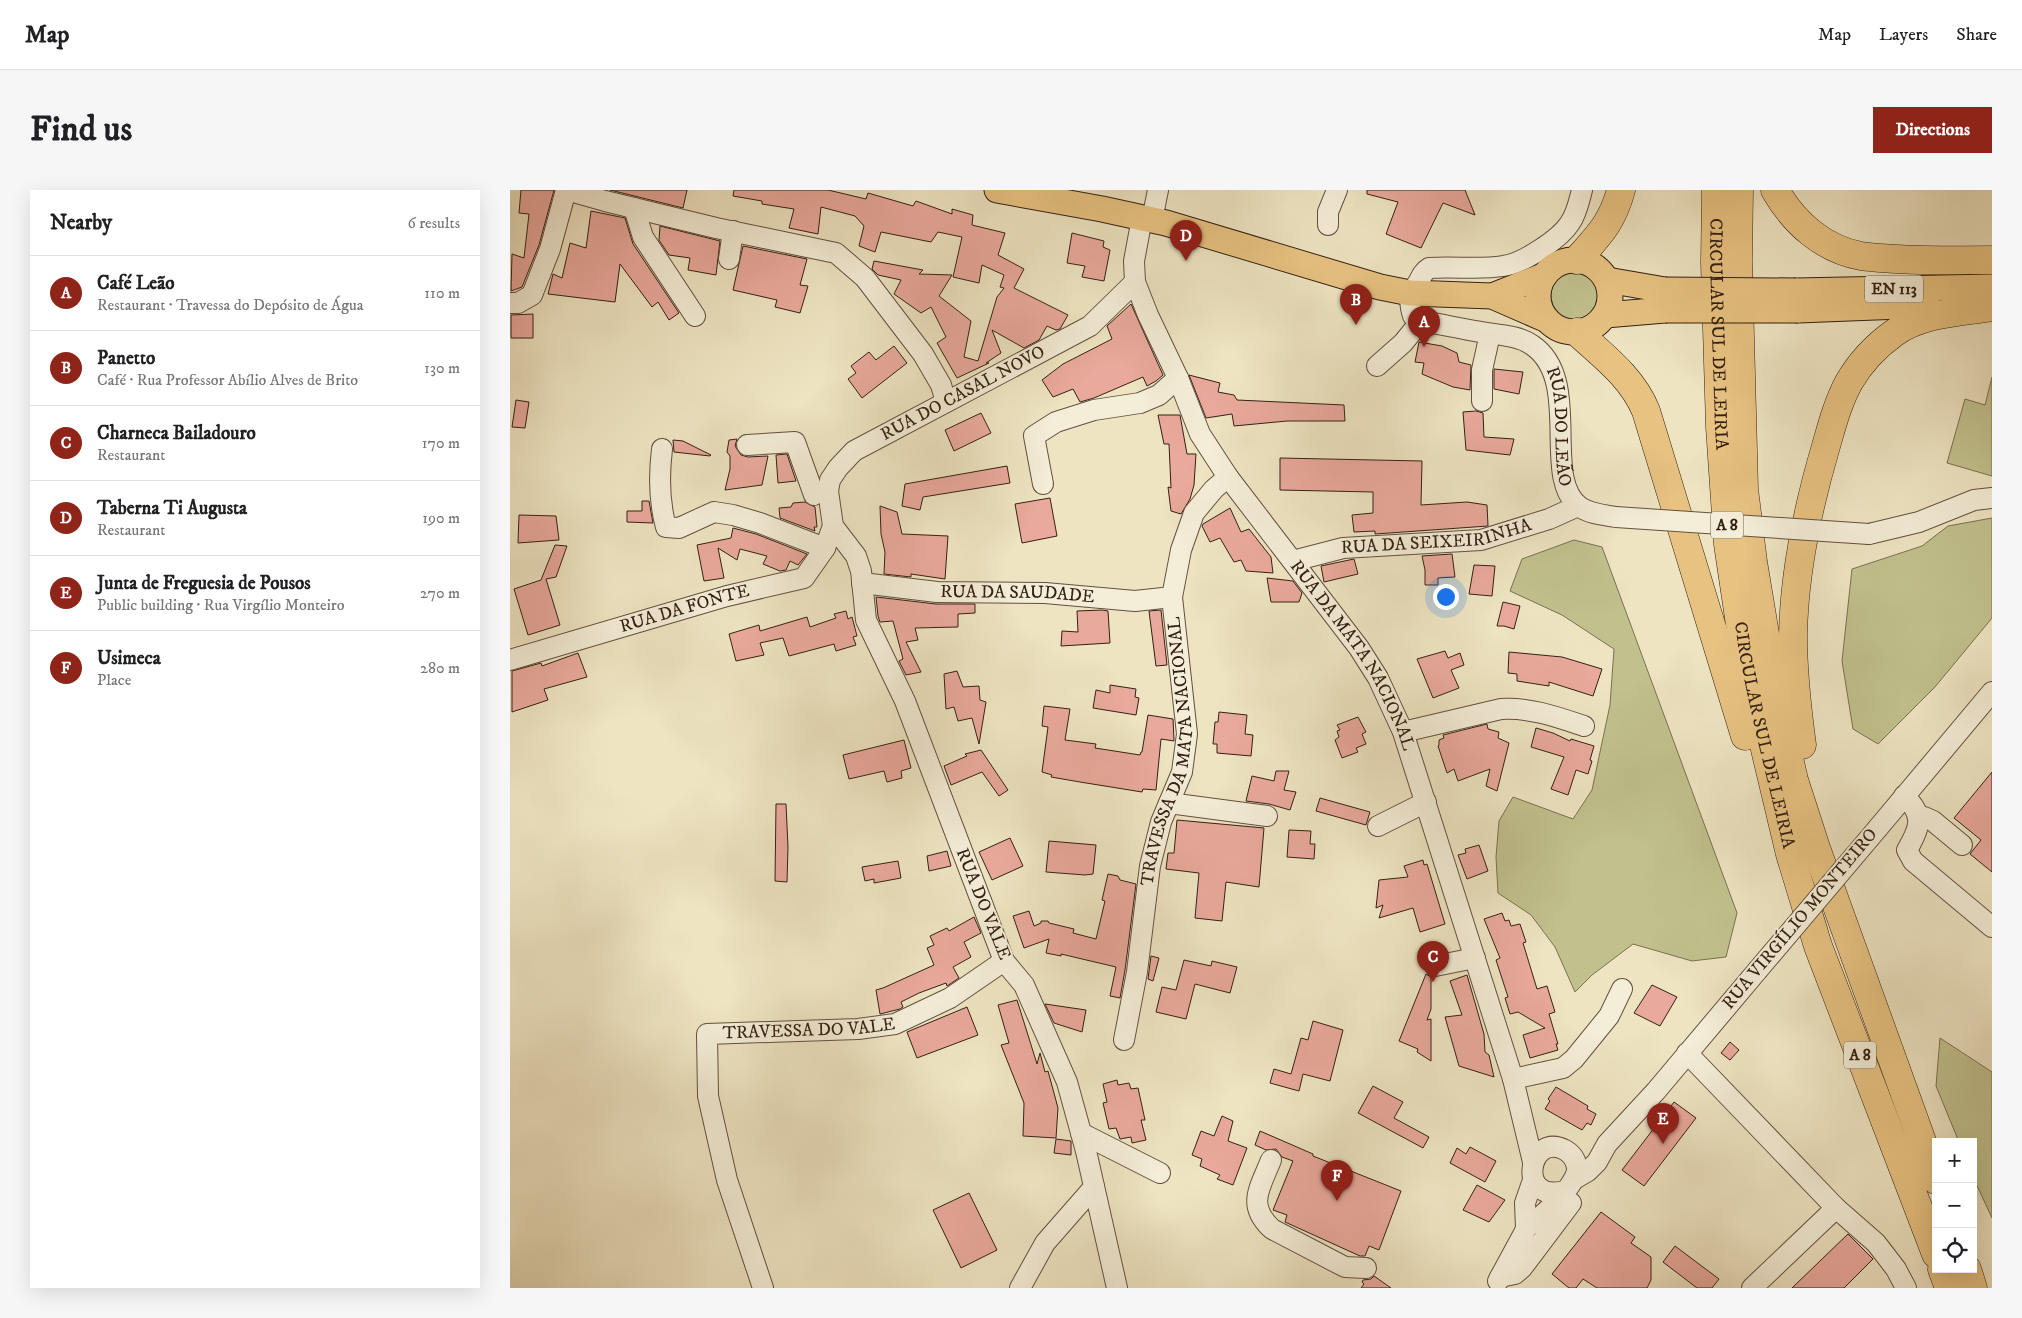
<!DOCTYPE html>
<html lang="en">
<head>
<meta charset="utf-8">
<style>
	body { margin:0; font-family:"IM FELL DW Pica",serif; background:#f6f6f6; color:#202124 }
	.controls { position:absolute; right:15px; bottom:15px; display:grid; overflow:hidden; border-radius:0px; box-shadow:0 5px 20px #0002 }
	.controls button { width:45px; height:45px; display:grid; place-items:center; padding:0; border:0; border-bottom:1px solid #e0e0e0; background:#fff; color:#202124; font:25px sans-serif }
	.you { position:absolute; left:935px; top:406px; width:18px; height:18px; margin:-12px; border:4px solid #fff; border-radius:50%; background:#1a73e8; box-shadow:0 0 0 8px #1a73e833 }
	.badge { display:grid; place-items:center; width:32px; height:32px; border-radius:50%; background:#8f2418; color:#fff; font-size:16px; font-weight:700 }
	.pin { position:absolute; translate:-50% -41px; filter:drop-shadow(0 1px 2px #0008) }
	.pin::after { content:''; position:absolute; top:26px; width:18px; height:15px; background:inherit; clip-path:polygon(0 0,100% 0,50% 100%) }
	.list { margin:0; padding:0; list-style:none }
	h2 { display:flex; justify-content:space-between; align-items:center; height:65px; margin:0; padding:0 20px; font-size:21px }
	h2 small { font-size:16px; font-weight:400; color:#757577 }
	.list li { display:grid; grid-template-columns:32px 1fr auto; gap:15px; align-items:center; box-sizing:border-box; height:75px; padding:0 20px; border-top:1px solid #e0e0e0 }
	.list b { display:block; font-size:19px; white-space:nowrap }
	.list p { margin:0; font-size:16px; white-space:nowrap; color:#757577 }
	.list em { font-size:16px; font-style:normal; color:#757577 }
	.icon { flex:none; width:28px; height:28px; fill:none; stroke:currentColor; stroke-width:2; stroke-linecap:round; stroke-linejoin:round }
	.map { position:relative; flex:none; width:1482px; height:1098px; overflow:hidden; border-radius:0px }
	header { display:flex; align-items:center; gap:30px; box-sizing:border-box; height:70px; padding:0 25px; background:#fff; border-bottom:1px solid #e0e0e0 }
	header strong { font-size:24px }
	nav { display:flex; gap:28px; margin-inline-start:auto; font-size:18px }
	.intro { display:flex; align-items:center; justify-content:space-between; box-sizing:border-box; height:120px; padding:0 30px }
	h1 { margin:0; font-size:35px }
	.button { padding:12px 22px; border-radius:0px; background:#8f2418; color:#fff; font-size:18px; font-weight:700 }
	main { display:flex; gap:30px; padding:0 30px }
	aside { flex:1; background:#fff; border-radius:0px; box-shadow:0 5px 20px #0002 }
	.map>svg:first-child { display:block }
</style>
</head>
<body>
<header>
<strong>Map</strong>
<nav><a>Map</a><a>Layers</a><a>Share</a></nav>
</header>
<div class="intro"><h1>Find us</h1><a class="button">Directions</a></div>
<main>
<aside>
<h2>Nearby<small>6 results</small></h2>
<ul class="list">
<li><span class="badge">A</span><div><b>Café Leão</b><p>Restaurant · Travessa do Depósito de Água</p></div><em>110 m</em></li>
<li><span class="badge">B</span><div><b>Panetto</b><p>Café · Rua Professor Abílio Alves de Brito</p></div><em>130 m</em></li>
<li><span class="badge">C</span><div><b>Charneca Bailadouro</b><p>Restaurant</p></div><em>170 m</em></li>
<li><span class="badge">D</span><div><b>Taberna Ti Augusta</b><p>Restaurant</p></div><em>190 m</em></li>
<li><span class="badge">E</span><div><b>Junta de Freguesia de Pousos</b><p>Public building · Rua Virgílio Monteiro</p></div><em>270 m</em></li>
<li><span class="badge">F</span><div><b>Usimeca</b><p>Place</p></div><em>280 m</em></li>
</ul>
</aside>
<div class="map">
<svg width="1482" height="1098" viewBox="0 0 1482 1098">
	<rect width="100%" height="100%" fill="#eee4c2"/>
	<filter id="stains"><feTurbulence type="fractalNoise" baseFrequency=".004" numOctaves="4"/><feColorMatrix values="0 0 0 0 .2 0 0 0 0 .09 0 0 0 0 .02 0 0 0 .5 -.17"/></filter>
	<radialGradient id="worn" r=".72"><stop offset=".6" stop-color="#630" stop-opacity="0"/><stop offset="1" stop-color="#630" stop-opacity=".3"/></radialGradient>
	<g fill="#c1c18e" stroke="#7a7050">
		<circle cx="1065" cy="105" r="24"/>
		<polygon points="1482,187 1482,286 1437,273 1455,209 1475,215"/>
		<polygon points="1482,328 1482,428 1425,497 1368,554 1343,539 1332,471 1342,379 1412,356 1438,336"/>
		<polygon points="1064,350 1092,357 1227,723 1216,767 1182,771 1123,754 1082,785 1065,802 1045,757 1021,725 988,703 986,667 989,631 1003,607 1063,629 1082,600 1100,515 1104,459 1052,425 1000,401 1012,369"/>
		<polygon points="1430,848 1482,882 1482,1028 1463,987 1463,952 1449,952 1426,896"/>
	</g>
	<g fill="#e9a99c" stroke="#342013">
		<polygon points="11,0 44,0 29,55 12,97 1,101 2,64 14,68 19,24 9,23"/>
		<polygon points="100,0 177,0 173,18"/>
		<polygon points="224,0 318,0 356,9 358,3 403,16 406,11 442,24 442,19 463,25 462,35 495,43 488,65 514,79 504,98 558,125 550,139 546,140 537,136 529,150 514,158 482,140 491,163 476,173 479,173 447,188 427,153 436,147 421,117 411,123 384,104 391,90 368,85 362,79 364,71 413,80 409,84 442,85 429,106 461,131 454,167 468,171 487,107 494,98 490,97 494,85 472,75 469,93 443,87 452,47 428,42 421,52 371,42 365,62 349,56 354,36 345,26 311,17 308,44 279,38 284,19 252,14 252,11 223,6"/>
		<polygon points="857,0 955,0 965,25 933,13 911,58 876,44 888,12 857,4"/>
		<polygon points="81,21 115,28 123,54 169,123 159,130 148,112 142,117 110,74 105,112 38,104 43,84 52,88 60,53 76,58"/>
		<polygon points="150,36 210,51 206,85 178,80 180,68 159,65 149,50"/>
		<polygon points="562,43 594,51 593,57 600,60 594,91 572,87 575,76 557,73"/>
		<polygon points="233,56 297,69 290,95 298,96 290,123 265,117 267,110 223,100"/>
		<polygon points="621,114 653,185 646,191 637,196 633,187 584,208 570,212 563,199 543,207 532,190 553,174 602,149 597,136"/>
		<polygon points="23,124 23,148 1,148 1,125"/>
		<polygon points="909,152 932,156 947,163 949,172 961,175 960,200 943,197 912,184 914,173 905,172"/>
		<polygon points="384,156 397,173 352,208 338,189 346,183 341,176 359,162 366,170"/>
		<polygon points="984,179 1013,182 1009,204 984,199"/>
		<polygon points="679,185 710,193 708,202 724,205 727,210 834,215 835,231 777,231 724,236 722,224 696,228"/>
		<polygon points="6,210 19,212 15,238 2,237"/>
		<polygon points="966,221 973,223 974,247 1004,249 1000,265 956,260 953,222"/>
		<polygon points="471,223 481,243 444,261 435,240"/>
		<polygon points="648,225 670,225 677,264 686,264 684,295 680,309 671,324 661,321 658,297 661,298 659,254 654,254"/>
		<polygon points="227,249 225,256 231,265 238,267 258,266 252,295 215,300 220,279 220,266 217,262 219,250"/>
		<polygon points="163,250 173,251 201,265 200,266 164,262"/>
		<polygon points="277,264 286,291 268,293 266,265"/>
		<polygon points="770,268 912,271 911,315 957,312 977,315 978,336 865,344 865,341 844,342 842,325 863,323 863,302 770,300"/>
		<polygon points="497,276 500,293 413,307 410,320 392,316 395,294"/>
		<polygon points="540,308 547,346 512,353 505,314"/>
		<polygon points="132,311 139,311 143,333 117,332 117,321 132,321"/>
		<polygon points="295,312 305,317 307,337 304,337 305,341 270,328 269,318 281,317 283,313"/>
		<polygon points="370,316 387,322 392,344 438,346 435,389 401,384 401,387 374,384 375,362 371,344"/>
		<polygon points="720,318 731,342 739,339 761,367 763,383 736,381 731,370 724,372 710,348 700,352 692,336 693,334"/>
		<polygon points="9,325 46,326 49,350 8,353"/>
		<polygon points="223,338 246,344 297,364 288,375 280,371 276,380 270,381 253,374 257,366 230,359 227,370 208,358 214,388 194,391 187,355 221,348"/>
		<polygon points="45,355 57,356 46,387 36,389 50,435 18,445 4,399 31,390"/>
		<polygon points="942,364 945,387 928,388 928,395 915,395 915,380 912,366"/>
		<polygon points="844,369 848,384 814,392 811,376"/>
		<polygon points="964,375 985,376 982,406 959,404"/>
		<polygon points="757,388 783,391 792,403 789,412 761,412"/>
		<polygon points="366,407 426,414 465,414 465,423 448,424 448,437 405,438 408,450 396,452 411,482 396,485 389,471 393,469 383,431 370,432 368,426"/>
		<polygon points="993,412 1010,416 1004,439 994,436 987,436"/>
		<polygon points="592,420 598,421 600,453 551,456 552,441 568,442 567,421"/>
		<polygon points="651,420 657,475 646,476 639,421"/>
		<polygon points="336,421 338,429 342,427 347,446 343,447 346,455 326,461 324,454 279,466 273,448 250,453 254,465 226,471 219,444 249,435 250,441 297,427 300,437 326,428 324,424"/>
		<polygon points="935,461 938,468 950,463 954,475 941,480 949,498 923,508 907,469"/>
		<polygon points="999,462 1052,467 1092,479 1083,506 1039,492 1039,496 1007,491 1007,484 998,483"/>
		<polygon points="68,463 77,487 34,499 38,510 2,522 2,481 31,473 32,476"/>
		<polygon points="447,481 453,497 469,496 470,510 476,512 469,554 462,528 448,531 444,517 436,519 434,484"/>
		<polygon points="600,495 626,499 625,507 629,508 626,525 583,518 586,500 600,503"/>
		<polygon points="534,516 560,519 555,550 586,554 585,558 630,565 631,562 632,562 638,525 663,529 664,551 651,549 646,600 633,599 632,602 570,592 541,587 542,585 532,582 538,537 532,536"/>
		<polygon points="709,522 737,525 735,544 743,545 741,566 707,563 707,554 703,554 705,532 708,532"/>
		<polygon points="848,527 856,542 852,544 856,554 846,558 848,562 832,568 825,550 829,547 827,541 830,540 827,535"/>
		<polygon points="977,534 978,539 989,542 988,548 999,553 987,601 976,596 980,579 948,591 944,579 937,583 928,556 929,555 929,550 934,548 933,545"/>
		<polygon points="1026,538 1043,543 1060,551 1061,549 1084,556 1080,570 1082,571 1078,584 1066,580 1058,605 1041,599 1054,567 1021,557"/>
		<polygon points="394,550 401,578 391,581 392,588 377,592 374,581 339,589 333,565"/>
		<polygon points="471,560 498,600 489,606 472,582 441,595 434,576 457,566 455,564"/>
		<polygon points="766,581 779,581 774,600 786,602 780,620 759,614 736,611 742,586 764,591"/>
		<polygon points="1482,582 1482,682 1460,664 1471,650 1444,628"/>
		<polygon points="810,608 860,622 856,635 806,621"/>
		<polygon points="266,614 276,614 278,657 277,692 265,691"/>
		<polygon points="667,630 754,638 749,697 716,692 712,731 685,728 689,683 656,679 658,663 664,663"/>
		<polygon points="779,640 801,641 800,654 805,654 804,669 777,667"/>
		<polygon points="500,648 513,676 482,690 469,662"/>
		<polygon points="539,651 586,655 583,684 575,685 536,682"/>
		<polygon points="969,655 978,681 957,689 948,665 956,663 955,659"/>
		<polygon points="437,661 441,676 419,681 417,666"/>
		<polygon points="913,670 914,675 917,674 935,734 910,742 903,718 869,728 873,715 866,718 869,690 898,687 894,676"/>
		<polygon points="388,671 391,688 364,693 364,689 355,691 352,677"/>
		<polygon points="598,684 608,686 610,690 626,694 615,780 610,808 600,806 606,777 551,764 551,766 536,763 539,749 514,758 503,726 519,721 524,736 531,733 531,731 538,731 539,733 564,739 563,743 586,749 595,711 592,710"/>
		<polygon points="992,723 995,731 999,730 1001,736 1010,734 1016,752 1013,753 1027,799 1037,796 1045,822 1039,824 1048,854 1046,854 1048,860 1020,868 1013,845 1035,838 1008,822 1000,824 995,808 998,807 986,770 990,768 974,729"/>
		<polygon points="464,727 471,743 454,752 461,767 443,777 449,788 437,796 436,793 409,803 391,812 393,817 390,819 370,824 366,800 373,798 424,775 417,758 424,755 420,746 437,738 439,741"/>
		<polygon points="641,766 649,768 643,791 638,789"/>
		<polygon points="674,770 701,776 702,771 727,777 720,803 685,794 676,829 646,822 652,797 666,800"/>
		<polygon points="916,784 921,787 921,819 917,830 921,829 921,871 907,862 908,859 889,851"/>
		<polygon points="957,785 974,844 975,862 979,865 984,887 949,876 935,827 952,825 940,791"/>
		<polygon points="1142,795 1167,807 1150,836 1124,823"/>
		<polygon points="507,810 527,874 530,863 535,882 538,881 548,918 546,948 513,946 514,913 491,855 499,853 488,815"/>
		<polygon points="535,814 576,820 572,842 544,833"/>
		<polygon points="457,817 468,845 407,868 397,842"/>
		<polygon points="803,831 833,840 820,891 793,884 789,901 760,893 764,879 781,884 791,848 798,850"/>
		<polygon points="1220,852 1229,860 1220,870 1211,863"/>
		<polygon points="607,890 608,895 619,893 621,899 628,898 635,930 631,930 636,950 622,953 621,947 610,949 606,938 599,939 593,913 597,912 593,894"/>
		<polygon points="863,896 893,912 884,928 919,947 913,958 848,923"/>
		<polygon points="1046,897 1078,916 1077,919 1086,924 1081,935 1077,933 1072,940 1035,919 1040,911 1038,909"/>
		<polygon points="1164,912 1186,928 1134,996 1112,980"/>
		<polygon points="712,926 723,931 718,951 737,958 723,995 707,989 710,985 690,976 692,969 682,965 691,941 704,946"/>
		<polygon points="750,941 803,964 803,966 891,1001 869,1060 859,1056 855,1066 850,1066 775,1032 777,1025 763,1020 783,971 772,967 766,959 756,960 745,955"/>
		<polygon points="546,949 561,951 561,965 544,963"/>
		<polygon points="960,957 986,971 975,992 940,973 947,958 956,964"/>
		<polygon points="967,995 995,1010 979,1032 953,1020"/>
		<polygon points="459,1003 487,1060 451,1078 423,1020"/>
		<polygon points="1091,1022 1125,1047 1121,1053 1141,1067 1141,1090 1137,1098 1087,1098 1073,1089 1066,1098 1059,1098 1042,1084"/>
		<polygon points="1338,1044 1363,1069 1334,1098 1282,1098"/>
		<polygon points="1165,1056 1209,1089 1202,1098 1187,1098 1153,1072"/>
		<polygon points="864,1086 881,1098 851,1098 854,1094 852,1092 853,1090 861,1089"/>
	</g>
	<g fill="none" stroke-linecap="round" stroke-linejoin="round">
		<g stroke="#62513f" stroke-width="22">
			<g id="minor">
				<polyline points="56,0 95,11 206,38 326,63 355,88 413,164 431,195 436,212"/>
				<path id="s1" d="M1072 0C1069 11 1067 23 1060 33 1050 49 1012 74 993 76 969 80 944 76 919 78 914 81 912 85 909 91 900 104 898 110 903 126L911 131C931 134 951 139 971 142 988 145 1008 145 1022 155 1074 190 1030 289 1070 317 1080 324 1094 325 1106 327"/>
				<polyline points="124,18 133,47 185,126"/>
				<path id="s2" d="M632 28 624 71 625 92 638 125 668 188 690 244 718 287 849 458 868 488 893 542 1003 889 1023 972"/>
				<polyline points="642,30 648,0"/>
				<polyline points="818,35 818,22 827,0"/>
				<polyline points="219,69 223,41"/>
				<polyline points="0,113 8,113 22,105 40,59 56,0"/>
				<polyline points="867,176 893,153 911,131"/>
				<polyline points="972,211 972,180 980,144"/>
				<polyline points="237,255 285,252 304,305"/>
				<path d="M152 259C149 284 149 312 156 337L169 338 204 322 223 325 250 333 315 358"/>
				<polyline points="533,294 524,246 546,232 584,220 630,213 649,205 668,188"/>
				<polyline points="1359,344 1409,332 1464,310 1482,308"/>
				<path id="s3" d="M783 371 833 358 971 350 1039 329 1068 316"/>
				<path id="s4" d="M352 393 427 402 535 403 625 411 662 407"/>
				<path id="s5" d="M0 470 217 406 294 388 315 358 323 336"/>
				<path d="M893 542 991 519C1019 517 1047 527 1074 536"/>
				<path d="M1394 606C1415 625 1410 638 1397 660L1403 671 1482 737"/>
				<polyline points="659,613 757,626"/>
				<polyline points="1414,627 1423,631 1452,655"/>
				<polyline points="868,636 916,612"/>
				<polyline points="1368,638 1482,502"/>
				<polyline points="925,776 965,768"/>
				<path id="s6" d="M614 850 627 782 640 676 651 632 672 582 677 544 662 407 671 360 684 323 704 299 718 287"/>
				<polyline points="1177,863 1326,1018 1366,1053 1386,1079 1396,1098"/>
				<polyline points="1003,889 1053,878 1064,869 1099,826 1112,799"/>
				<polyline points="571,943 650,983"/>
				<path d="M761 970C750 998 736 1015 762 1039L835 1077 856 1078"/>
				<polyline points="1066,988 1078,981 1087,972 1097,954 1146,901 1247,781"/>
				<path d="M1016 1038C1030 1028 1068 995 1067 978 1066 970 1062 964 1055 960 1018 941 1006 1014 1054 1001"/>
				<polyline points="990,1087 1005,1084 1012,1078 1061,1013"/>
				<polyline points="988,1091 1014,1043 1016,1038 1015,1013 1023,990"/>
				<path id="s7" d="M253 1098 217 990 198 906 197 844 348 839 385 834 440 808 494 771"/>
				<polyline points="510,1098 535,1053 584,997"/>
				<path id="s8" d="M607 1098 576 961 557 892 514 795 494 771 395 511 356 430 351 381 346 366 323 336 318 301 320 290 328 278 344 261 580 136 625 92"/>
				<polyline points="1242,1098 1326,1018"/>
			</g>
		</g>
		<g stroke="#342013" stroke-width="27">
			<g id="major">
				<polyline points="487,0 592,19 656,33 870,97 900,103 982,106 1037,130"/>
				<circle cx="1064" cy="106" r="36"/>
				<polyline points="1097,90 1155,100"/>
				<polyline points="1286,101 1482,97"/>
				<polyline points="982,106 1035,85"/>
				<polyline points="1288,120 1417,115"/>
				<polyline points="1095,125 1155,120"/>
			</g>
		</g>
		<g stroke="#342013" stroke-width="29">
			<g id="highway">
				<path id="s9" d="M1206 0 1205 73 1210 237 1218 354 1235 468 1248 530 1280 664 1308 756 1426 1064"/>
				<polyline points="1229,0 1228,71 1234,299 1243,372 1267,516 1284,590 1306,658 1426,990"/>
				<path d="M1265 0C1284 33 1313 59 1351 66 1362 68 1374 68 1386 69 1418 71 1450 70 1482 70"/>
				<path d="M1067 70C1089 45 1102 33 1111 0"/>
				<path d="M1067 142C1093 166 1122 187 1136 221L1235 546"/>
				<path d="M1292 555C1287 518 1283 482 1283 446 1284 382 1298 317 1316 256 1322 235 1328 212 1339 192 1350 173 1366 156 1384 143 1412 123 1450 122 1482 117"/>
				<polyline points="1432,1079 1439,1098"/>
				<polyline points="1457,1079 1463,1098"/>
			</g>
		</g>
		<use href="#minor" stroke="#f4edd7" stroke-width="20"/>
		<use href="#major" stroke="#e7c281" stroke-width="25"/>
		<use href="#highway" stroke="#e7c281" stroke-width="28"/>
		<g stroke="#62513f" stroke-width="22" stroke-linecap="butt">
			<g id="minor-bridge">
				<polyline points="1106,327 1359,344"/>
				<polyline points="1247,781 1368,638"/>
			</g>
		</g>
		<g stroke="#342013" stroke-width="27" stroke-linecap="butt">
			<g id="major-bridge">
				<polyline points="1155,100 1286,101"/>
				<polyline points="1155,120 1288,120"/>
			</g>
		</g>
		<use href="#minor-bridge" stroke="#f4edd7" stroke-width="20"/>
		<use href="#major-bridge" stroke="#e7c281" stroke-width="25"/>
	</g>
	<g text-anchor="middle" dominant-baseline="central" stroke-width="4" stroke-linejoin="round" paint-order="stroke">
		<g fill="#f4edd7" stroke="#6e5e4e" stroke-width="1">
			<rect x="1355" y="85.5" width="58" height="27" rx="4"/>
			<rect x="1201" y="321.5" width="32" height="27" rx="4"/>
			<rect x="1334" y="851.5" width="32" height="27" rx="4"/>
		</g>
		<g font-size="16" font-weight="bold" fill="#342013">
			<text x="1384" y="99">EN 113</text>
			<text x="1217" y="335">A 8</text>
			<text x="1350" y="865">A 8</text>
		</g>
		<g font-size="18" fill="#342013" stroke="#f4edd7">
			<text stroke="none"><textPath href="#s9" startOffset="144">CIRCULAR SUL DE LEIRIA</textPath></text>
			<text stroke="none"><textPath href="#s8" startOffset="1028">RUA DO CASAL NOVO</textPath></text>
			<text stroke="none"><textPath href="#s1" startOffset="458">RUA DO LEÃO</textPath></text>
			<text stroke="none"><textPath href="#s3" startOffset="146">RUA DA SEIXEIRINHA</textPath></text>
			<text stroke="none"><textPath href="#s4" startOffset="156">RUA DA SAUDADE</textPath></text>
			<text stroke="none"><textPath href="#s5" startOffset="182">RUA DA FONTE</textPath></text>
			<text stroke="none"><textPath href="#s2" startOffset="500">RUA DA MATA NACIONAL</textPath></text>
			<text stroke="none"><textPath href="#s9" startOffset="549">CIRCULAR SUL DE LEIRIA</textPath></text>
			<text stroke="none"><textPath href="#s6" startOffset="294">TRAVESSA DA MATA NACIONAL</textPath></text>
			<text transform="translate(473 714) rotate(68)">RUA DO VALE</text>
			<text transform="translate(1290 729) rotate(-50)">RUA VIRGÍLIO MONTEIRO</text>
			<text stroke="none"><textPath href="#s7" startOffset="364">TRAVESSA DO VALE</textPath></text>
		</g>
	</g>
	<rect width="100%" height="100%" filter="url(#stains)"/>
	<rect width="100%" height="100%" fill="url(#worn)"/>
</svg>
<div class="controls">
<button>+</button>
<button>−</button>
<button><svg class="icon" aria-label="locate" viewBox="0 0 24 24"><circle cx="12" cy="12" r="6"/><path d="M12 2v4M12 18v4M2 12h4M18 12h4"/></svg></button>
</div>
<div class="you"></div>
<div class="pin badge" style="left:914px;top:157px">A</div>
<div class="pin badge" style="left:846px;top:135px">B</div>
<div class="pin badge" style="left:923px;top:792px">C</div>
<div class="pin badge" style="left:676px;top:71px">D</div>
<div class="pin badge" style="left:1153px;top:954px">E</div>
<div class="pin badge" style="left:827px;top:1011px">F</div>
</div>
</main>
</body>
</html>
